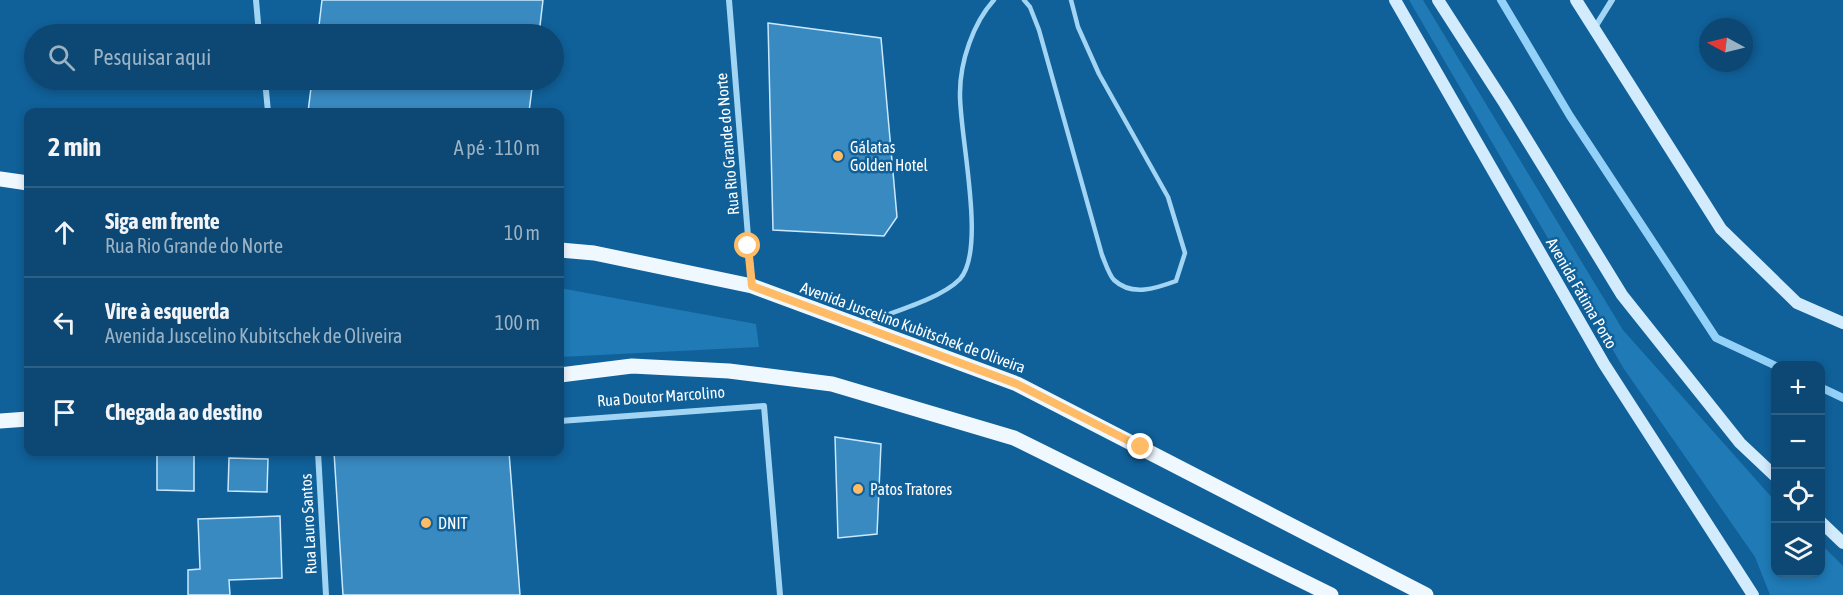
<!DOCTYPE html>
<html lang="pt">
<head>
<meta charset="utf-8">
<style>
	body { margin:0; font-family:"Asap Condensed",sans-serif; background:#154f78; color:#f1f3f6 }
	.controls { position:absolute; right:18px; bottom:18px; display:grid; overflow:hidden; border-radius:12px; box-shadow:0 3px 9px #0003 }
	.controls button { width:54px; height:54px; display:grid; place-items:center; padding:0; border:0; border-bottom:2px solid #2c6085; background:#0c4873; color:#f1f3f6; font:30px sans-serif }
	.compass { position:absolute; left:1699px; top:18px; width:54px; height:54px; border-radius:50%; background:#0c4873; box-shadow:0 3px 9px #0003; rotate:277deg }
	.stop { position:absolute; width:18px; height:18px; margin:-14px; border:4px solid #ffbb65; border-radius:50%; background:#fff }
	.stop.end { background:#ffbb65; border-color:#fff; box-shadow:0 2px 6px #0008 }
	.list { margin:0; padding:0; list-style:none }
	h2 { display:flex; justify-content:space-between; align-items:center; height:78px; margin:0; padding:0 24px; font-size:26px }
	h2 small { font-size:20px; font-weight:400; color:#9ab2c4 }
	.list li { display:grid; grid-template-columns:39px 1fr auto; gap:18px; align-items:center; box-sizing:border-box; height:90px; padding:0 24px; border-top:2px solid #2c6085 }
	.list b { display:block; font-size:22px; white-space:nowrap }
	.list p { margin:0; font-size:20px; white-space:nowrap; color:#9ab2c4 }
	.list em { font-size:20px; font-style:normal; color:#9ab2c4 }
	.icon { flex:none; width:33px; height:33px; fill:none; stroke:currentColor; stroke-width:2; stroke-linecap:round; stroke-linejoin:round }
	.map { position:relative; flex:none; width:1843px; height:595px; overflow:hidden }
	.search { position:absolute; background:#0c4873; box-shadow:0 3px 9px #0003; left:24px; top:24px; width:540px; height:66px; display:flex; align-items:center; gap:15px; box-sizing:border-box; padding:0 21px; border-radius:33px; color:#9ab2c4; font-size:22px }
	.panel { position:absolute; background:#0c4873; box-shadow:0 3px 9px #0003; left:24px; top:108px; width:540px; height:348px; border-radius:12px }
	.map>svg:first-child { display:block }
</style>
</head>
<body>
<div class="map">
<svg width="1843" height="595" viewBox="0 0 1843 595">
	<rect width="100%" height="100%" fill="#106099"/>
	<g fill="#1f7ab6">
		<polygon points="1409,0 1423,0 1623,330 1775,501 1776,572 1820,572 1821,544 1843,566 1843,595 1770,595 1755,557 1624,369"/>
		<polygon points="560,288 756,324 759,347 560,357"/>
	</g>
	<g fill="none" stroke-linecap="round" stroke-linejoin="round">
		<g stroke="#93d1f8" stroke-width="8">
			<polyline points="1501,0 1570,116 1716,338 1776,366"/>
			<polyline points="1820,387 1843,398"/>
		</g>
	</g>
	<g fill="#398ac1" stroke="#cae9fe" stroke-width="1.5">
		<polygon points="322,0 543,0 539,34 318,34"/>
		<polygon points="768,23 881,38 897,217 884,236 773,230"/>
		<polygon points="312,80 533,80 529,112 308,112"/>
		<polygon points="835,437 881,444 877,534 838,538"/>
		<polygon points="157,452 194,452 194,491 157,490"/>
		<polygon points="334,452 509,452 520,595 343,595"/>
		<polygon points="229,458 268,459 267,492 228,491"/>
		<polygon points="280,516 282,578 229,580 230,595 188,595 188,570 200,569 198,519"/>
	</g>
	<g fill="none" stroke-linecap="round" stroke-linejoin="round">
		<g stroke="#a2d4f4" stroke-width="4.5">
			<path d="M1024 0 1030 7 1039 30 1102 255C1105 262 1109 275 1114 280 1132 297 1157 288 1176 281L1185 253 1168 197 1099 74 1078 27 1071 0"/>
			<path d="M864 323C890 313 941 299 960 279 987 249 959 134 960 93 960 62 973 23 994 0"/>
		</g>
		<g stroke="#a2d4f4" stroke-width="6">
			<polyline points="256,0 259,34"/>
			<polyline points="729,0 752,286"/>
			<polyline points="1594,29 1612,0"/>
			<polyline points="265,80 268,112"/>
			<polyline points="560,421 764,406 780,595"/>
			<polyline points="318,452 326,595"/>
		</g>
		<g stroke="#d2ebfd" stroke-width="12">
			<polyline points="1395,0 1604,364 1753,595"/>
			<polyline points="1438,0 1505,104 1622,295 1740,443 1776,477"/>
			<polyline points="1576,0 1721,229 1797,303 1843,323"/>
			<polyline points="1820,521 1843,543"/>
		</g>
		<g stroke="#eff8ff" stroke-width="15">
			<polyline points="0,179 28,183"/>
			<polyline points="560,250 594,253 752,286 1017,384 1426,595"/>
			<polyline points="560,375 632,366 729,371 832,384 1014,438 1331,595"/>
			<polyline points="0,421 28,419"/>
		</g>
	</g>
	<g fill="none" stroke-linecap="round" stroke-linejoin="round">
		<polyline stroke="#ffbb65" stroke-width="8" points="748,246 752,286 1017,384 1141,447"/>
	</g>
	<g fill="#ffbb65" stroke="#106099" stroke-width="2">
		<circle cx="838" cy="156" r="6"/>
		<circle cx="858" cy="489" r="6"/>
		<circle cx="426" cy="523" r="6"/>
	</g>
	<g text-anchor="middle" dominant-baseline="central" stroke-width="5" stroke-linejoin="round" paint-order="stroke">
		<g font-size="16" fill="#fff" stroke="#106099">
			<text transform="translate(727 144) rotate(-95)">Rua Rio Grande do Norte</text>
			<text transform="translate(1582 293) rotate(60)">Avenida Fátima Porto</text>
			<text transform="translate(913 327) rotate(20)">Avenida Juscelino Kubitschek de Oliveira</text>
			<text transform="translate(661 396) rotate(-4)">Rua Doutor Marcolino</text>
			<text transform="translate(308 524) rotate(-93)">Rua Lauro Santos</text>
		</g>
		<g font-size="16" fill="#fff" stroke="#106099" text-anchor="start">
			<text x="850" y="147">Gálatas<tspan x="850" dy="18">Golden Hotel</tspan></text>
			<text x="870" y="489">Patos Tratores</text>
			<text x="438" y="523">DNIT</text>
		</g>
	</g>
</svg>
<div class="controls">
<button>+</button>
<button>−</button>
<button><svg class="icon" aria-label="locate" viewBox="0 0 24 24"><circle cx="12" cy="12" r="6"/><path d="M12 2v4M12 18v4M2 12h4M18 12h4"/></svg></button>
<button><svg class="icon" aria-label="layers" viewBox="0 0 24 24"><path d="M12 4l9 5-9 5-9-5zM3 14l9 5 9-5"/></svg></button>
</div>
<svg class="compass" viewBox="-18 -18 36 36"><path d="M0-13l5 13h-10z" fill="#e53935"/><path d="M0 13l5-13h-10z" fill="#9ab2c4"/></svg>
<div class="stop" style="left:748px;top:246px"></div>
<div class="stop end" style="left:1141px;top:447px"></div>
<div class="search"><svg class="icon" aria-label="search" viewBox="0 0 24 24"><circle cx="10" cy="10" r="6"/><path d="M15 15l6 6"/></svg>Pesquisar aqui</div>
<section class="panel">
<h2>2 min<small>A pé · 110 m</small></h2>
<ul class="list">
<li><svg class="icon" aria-label="ahead" viewBox="0 0 24 24"><path d="M12 20V5M6 11l6-6 6 6"/></svg><div><b>Siga em frente</b><p>Rua Rio Grande do Norte</p></div><em>10 m</em></li>
<li><svg class="icon" aria-label="left" viewBox="0 0 24 24"><path d="M17 20v-9H6M10 6l-5 5 5 5"/></svg><div><b>Vire à esquerda</b><p>Avenida Juscelino Kubitschek de Oliveira</p></div><em>100 m</em></li>
<li><svg class="icon" aria-label="arrive" viewBox="0 0 24 24"><path d="M6 21V4h12l-3 4 3 4H6"/></svg><div><b>Chegada ao destino</b></div></li>
</ul>
</section>
</div>
</body>
</html>
